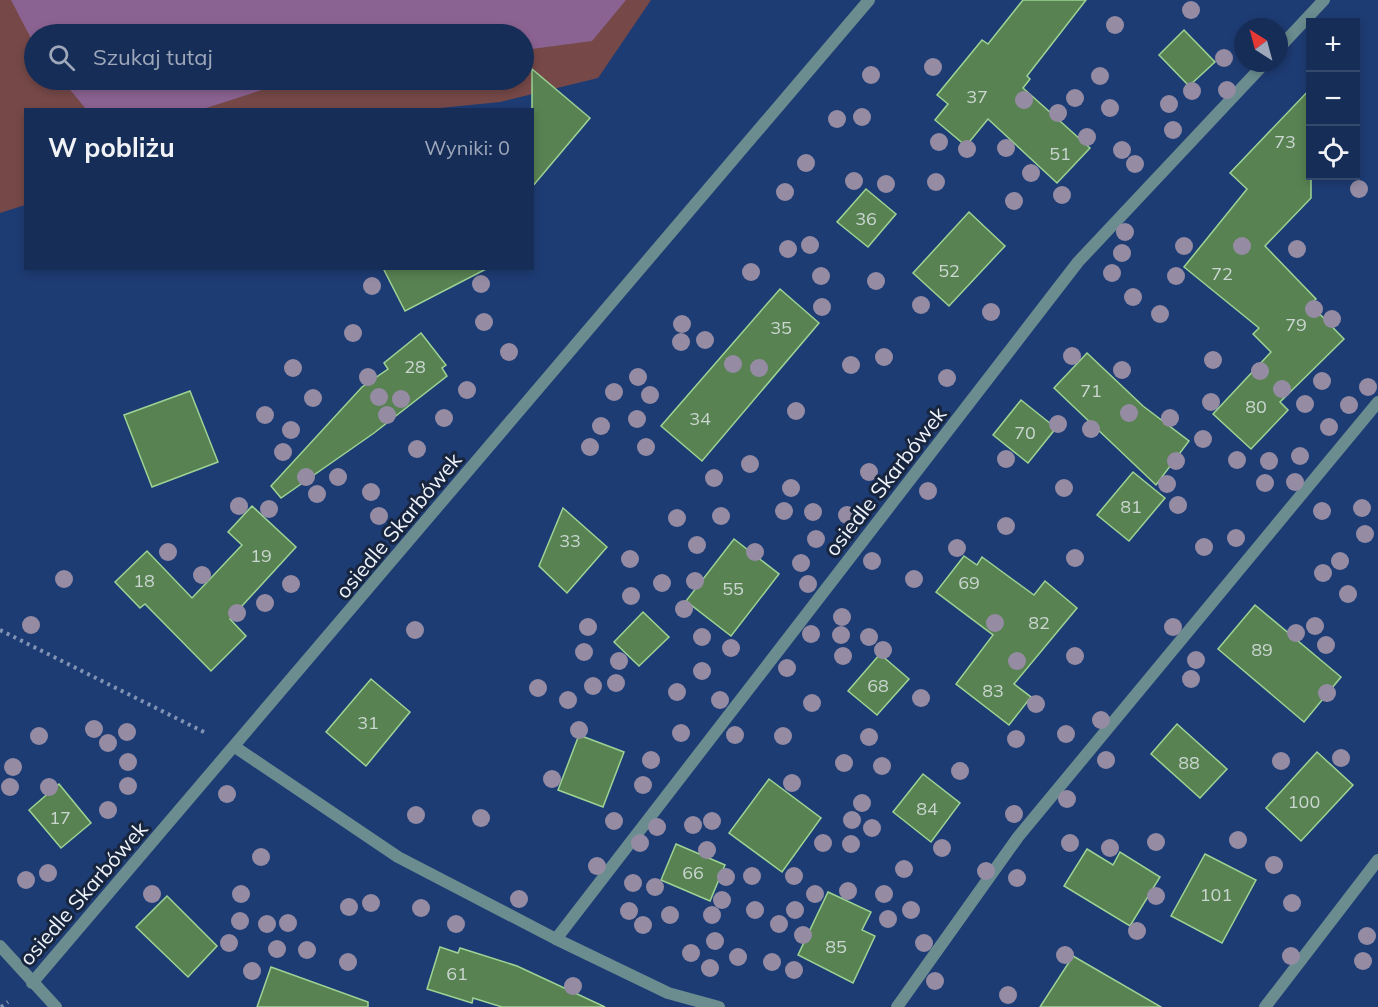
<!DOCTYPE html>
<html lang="pl">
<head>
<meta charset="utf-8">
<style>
	body { margin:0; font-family:Mulish,sans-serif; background:#1f355d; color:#f1f3f6 }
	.controls { position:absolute; right:18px; top:18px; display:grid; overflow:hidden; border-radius:0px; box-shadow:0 3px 9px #0003 }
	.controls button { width:54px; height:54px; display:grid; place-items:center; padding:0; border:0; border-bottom:2px solid #35496d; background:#162d57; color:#f1f3f6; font:30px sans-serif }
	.compass { position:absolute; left:1234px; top:18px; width:54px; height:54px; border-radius:50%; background:#162d57; box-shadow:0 3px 9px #0003; rotate:324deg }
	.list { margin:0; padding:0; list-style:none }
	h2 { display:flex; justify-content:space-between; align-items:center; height:78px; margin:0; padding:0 24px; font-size:26px }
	h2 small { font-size:20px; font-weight:400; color:#9ea8ba }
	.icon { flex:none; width:33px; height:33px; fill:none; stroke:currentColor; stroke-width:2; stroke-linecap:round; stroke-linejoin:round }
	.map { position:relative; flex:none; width:1378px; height:1007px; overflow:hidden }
	.search { position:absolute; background:#162d57; box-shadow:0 3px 9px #0003; left:24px; top:24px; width:510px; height:66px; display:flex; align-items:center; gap:15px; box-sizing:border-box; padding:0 21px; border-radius:33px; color:#9ea8ba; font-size:22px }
	.panel { position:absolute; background:#162d57; box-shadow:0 3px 9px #0003; left:24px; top:108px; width:510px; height:162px; border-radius:0px }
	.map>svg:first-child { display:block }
</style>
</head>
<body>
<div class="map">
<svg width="1378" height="1007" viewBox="0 0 1378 1007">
	<rect width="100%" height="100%" fill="#1e3c74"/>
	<path fill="#764948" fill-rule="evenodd" d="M0 0H651L598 78 500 102 420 110H26L25 205 0 213ZM34 34H524V80H34Z"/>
	<g fill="#8b6392">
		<polygon points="11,0 626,0 592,41 524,50 524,34 34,34 34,44"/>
		<polygon points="62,80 293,80 203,109 86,109"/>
	</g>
	<g fill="#598253" stroke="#9dd394" stroke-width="1.5">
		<polygon points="1023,0 1086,0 1027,76 1030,79 1023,88 1090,148 1057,183 988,119 966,146 935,120 948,104 937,95 982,40 988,44"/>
		<polygon points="1184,30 1215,62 1189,86 1159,55"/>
		<polygon points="532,69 590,118 532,187"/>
		<polygon points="1311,88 1311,198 1265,246 1316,299 1310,304 1344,339 1280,402 1288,410 1251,449 1213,414 1271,352 1253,334 1259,328 1184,267 1247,189 1230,173"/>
		<polygon points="866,189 896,214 868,247 837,222"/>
		<polygon points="969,212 1005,246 949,306 913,273"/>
		<polygon points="383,268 488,268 405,311"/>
		<polygon points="780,289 819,323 702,461 661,426"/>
		<polygon points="421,333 446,365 442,368 447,376 374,433 281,498 271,486 362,387 388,369 384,363"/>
		<polygon points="1087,353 1143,406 1189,441 1156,485 1054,388"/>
		<polygon points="190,391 218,462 152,487 124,415"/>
		<polygon points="1021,400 1056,428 1028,463 993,435"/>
		<polygon points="1133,472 1165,498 1129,541 1097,515"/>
		<polygon points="252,506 296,547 230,619 246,636 211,671 145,604 140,608 115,582 147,551 192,598 242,545 228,532"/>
		<polygon points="563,508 607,547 567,593 539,566"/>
		<polygon points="734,539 779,574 731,636 686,601"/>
		<polygon points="964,556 977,565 982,557 1034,595 1045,581 1077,608 1014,684 1031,697 1009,725 956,684 993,635 936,592"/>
		<polygon points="1255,605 1341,677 1304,722 1218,649"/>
		<polygon points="643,612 669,637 639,666 614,642"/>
		<polygon points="880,654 909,679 877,715 848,691"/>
		<polygon points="371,679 410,712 366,766 326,732"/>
		<polygon points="1177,724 1227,769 1200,798 1151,754"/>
		<polygon points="579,735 624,752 603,807 558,790"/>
		<polygon points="1317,752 1353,785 1301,841 1266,808"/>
		<polygon points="923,774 960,803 931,842 893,812"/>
		<polygon points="769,779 821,818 782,872 729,833"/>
		<polygon points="59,784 91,823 61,848 29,810"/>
		<polygon points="676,844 725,865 710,901 661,880"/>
		<polygon points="1087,849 1113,865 1120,852 1160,877 1130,926 1064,886"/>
		<polygon points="1205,854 1256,880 1222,943 1171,916"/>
		<polygon points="828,892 871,912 862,930 875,936 853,983 798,955"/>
		<polygon points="167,896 217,946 188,977 136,927"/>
		<polygon points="440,947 458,953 460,948 517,966 605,1007 502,1007 473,998 472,1003 427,989"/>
		<polygon points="1073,956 1161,1007 1040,1007"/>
		<polygon points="271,967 368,1002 368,1007 257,1007"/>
	</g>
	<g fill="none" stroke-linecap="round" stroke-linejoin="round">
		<g stroke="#8294b4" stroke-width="4" stroke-dasharray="3 4.5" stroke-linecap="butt">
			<polyline points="0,630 206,733"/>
			<polyline points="1,1007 8,1002"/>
		</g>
		<g stroke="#6b8d8f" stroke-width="12">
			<polyline points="1279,48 1324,0"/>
			<polyline points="235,747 398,857 556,939 668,993 719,1007"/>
			<polyline points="556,939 1078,262 1265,63"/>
			<polyline points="32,983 869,0"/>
			<polyline points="897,1007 1018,837 1378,402"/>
			<polyline points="1265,1007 1378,860"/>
		</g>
		<polyline stroke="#6b8d8f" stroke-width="12" points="0,946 56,1007"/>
	</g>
	<g fill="#958ca4">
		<circle cx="1191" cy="10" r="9"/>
		<circle cx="1115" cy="25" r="9"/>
		<circle cx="1224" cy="58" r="9"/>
		<circle cx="933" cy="67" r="9"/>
		<circle cx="871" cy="75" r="9"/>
		<circle cx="1100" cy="76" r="9"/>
		<circle cx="1227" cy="90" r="9"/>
		<circle cx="1192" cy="91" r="9"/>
		<circle cx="1075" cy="98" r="9"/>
		<circle cx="1024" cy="100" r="9"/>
		<circle cx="1169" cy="104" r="9"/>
		<circle cx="1110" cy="108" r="9"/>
		<circle cx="1058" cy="113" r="9"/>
		<circle cx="862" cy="117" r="9"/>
		<circle cx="837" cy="119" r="9"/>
		<circle cx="1173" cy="130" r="9"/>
		<circle cx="1087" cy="137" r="9"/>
		<circle cx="939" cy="142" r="9"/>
		<circle cx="1006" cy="148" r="9"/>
		<circle cx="967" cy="149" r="9"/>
		<circle cx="1122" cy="150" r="9"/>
		<circle cx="806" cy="163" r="9"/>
		<circle cx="1135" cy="164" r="9"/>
		<circle cx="1031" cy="173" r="9"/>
		<circle cx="854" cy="181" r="9"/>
		<circle cx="936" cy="182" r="9"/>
		<circle cx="886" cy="184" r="9"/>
		<circle cx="1359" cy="189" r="9"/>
		<circle cx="785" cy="192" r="9"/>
		<circle cx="1062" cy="195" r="9"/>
		<circle cx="1014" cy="201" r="9"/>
		<circle cx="1125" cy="232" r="9"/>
		<circle cx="810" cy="245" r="9"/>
		<circle cx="1184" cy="246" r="9"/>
		<circle cx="1242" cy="246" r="9"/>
		<circle cx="788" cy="249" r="9"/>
		<circle cx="1297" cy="249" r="9"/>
		<circle cx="1122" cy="253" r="9"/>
		<circle cx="751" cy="272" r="9"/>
		<circle cx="1112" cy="273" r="9"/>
		<circle cx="821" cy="276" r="9"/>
		<circle cx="1176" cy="276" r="9"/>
		<circle cx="876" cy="281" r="9"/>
		<circle cx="481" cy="284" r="9"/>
		<circle cx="372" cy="286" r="9"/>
		<circle cx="1133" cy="297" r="9"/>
		<circle cx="921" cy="305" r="9"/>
		<circle cx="822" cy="307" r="9"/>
		<circle cx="1314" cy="309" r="9"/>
		<circle cx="991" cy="312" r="9"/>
		<circle cx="1160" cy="314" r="9"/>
		<circle cx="1332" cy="319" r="9"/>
		<circle cx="484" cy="322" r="9"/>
		<circle cx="682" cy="324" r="9"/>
		<circle cx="353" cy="333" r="9"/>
		<circle cx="705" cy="340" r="9"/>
		<circle cx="681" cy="342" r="9"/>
		<circle cx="509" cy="352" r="9"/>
		<circle cx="1072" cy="356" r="9"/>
		<circle cx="884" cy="357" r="9"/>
		<circle cx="1213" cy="360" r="9"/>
		<circle cx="733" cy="364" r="9"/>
		<circle cx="851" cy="365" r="9"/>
		<circle cx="293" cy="368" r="9"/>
		<circle cx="759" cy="368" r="9"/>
		<circle cx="1122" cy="370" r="9"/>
		<circle cx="1260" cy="371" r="9"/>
		<circle cx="368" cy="377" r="9"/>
		<circle cx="638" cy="377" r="9"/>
		<circle cx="947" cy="378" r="9"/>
		<circle cx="1322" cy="381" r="9"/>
		<circle cx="1368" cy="387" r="9"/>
		<circle cx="1282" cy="389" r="9"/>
		<circle cx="467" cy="390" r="9"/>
		<circle cx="614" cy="392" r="9"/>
		<circle cx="650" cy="395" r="9"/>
		<circle cx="379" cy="397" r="9"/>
		<circle cx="313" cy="398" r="9"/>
		<circle cx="401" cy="399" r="9"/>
		<circle cx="1211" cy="402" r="9"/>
		<circle cx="1305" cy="404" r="9"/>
		<circle cx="1349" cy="405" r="9"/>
		<circle cx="796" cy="411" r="9"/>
		<circle cx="1129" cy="413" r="9"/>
		<circle cx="265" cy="415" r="9"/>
		<circle cx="387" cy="415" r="9"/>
		<circle cx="444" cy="418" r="9"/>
		<circle cx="1170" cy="418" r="9"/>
		<circle cx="637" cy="419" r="9"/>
		<circle cx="1058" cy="424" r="9"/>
		<circle cx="601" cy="426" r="9"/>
		<circle cx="1329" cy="427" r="9"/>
		<circle cx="1091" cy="429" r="9"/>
		<circle cx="291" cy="430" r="9"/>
		<circle cx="1203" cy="439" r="9"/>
		<circle cx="590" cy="447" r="9"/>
		<circle cx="646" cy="447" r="9"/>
		<circle cx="417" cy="449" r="9"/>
		<circle cx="283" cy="452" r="9"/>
		<circle cx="1300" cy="456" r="9"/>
		<circle cx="1006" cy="459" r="9"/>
		<circle cx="1237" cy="460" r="9"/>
		<circle cx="1176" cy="461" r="9"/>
		<circle cx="1269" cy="461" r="9"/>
		<circle cx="750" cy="464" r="9"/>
		<circle cx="869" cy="472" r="9"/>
		<circle cx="306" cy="477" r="9"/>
		<circle cx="338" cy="477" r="9"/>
		<circle cx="714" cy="478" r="9"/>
		<circle cx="1295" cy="482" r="9"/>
		<circle cx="1265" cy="483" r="9"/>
		<circle cx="1167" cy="484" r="9"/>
		<circle cx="791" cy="488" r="9"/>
		<circle cx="1064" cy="488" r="9"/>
		<circle cx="928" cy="491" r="9"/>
		<circle cx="371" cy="492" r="9"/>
		<circle cx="317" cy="494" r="9"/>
		<circle cx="1178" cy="505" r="9"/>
		<circle cx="239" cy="506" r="9"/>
		<circle cx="1362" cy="508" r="9"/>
		<circle cx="269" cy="509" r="9"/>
		<circle cx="784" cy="511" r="9"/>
		<circle cx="1322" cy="511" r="9"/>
		<circle cx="813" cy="512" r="9"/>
		<circle cx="847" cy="515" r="9"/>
		<circle cx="379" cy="516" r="9"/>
		<circle cx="721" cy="516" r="9"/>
		<circle cx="677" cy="518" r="9"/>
		<circle cx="1006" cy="526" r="9"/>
		<circle cx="1365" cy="534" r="9"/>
		<circle cx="1236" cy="538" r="9"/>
		<circle cx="816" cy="539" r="9"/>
		<circle cx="697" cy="545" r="9"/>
		<circle cx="1204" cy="547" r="9"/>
		<circle cx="957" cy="548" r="9"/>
		<circle cx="168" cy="552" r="9"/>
		<circle cx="755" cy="552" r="9"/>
		<circle cx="1075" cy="558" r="9"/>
		<circle cx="630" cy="559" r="9"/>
		<circle cx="872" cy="561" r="9"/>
		<circle cx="1340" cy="561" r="9"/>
		<circle cx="801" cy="563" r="9"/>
		<circle cx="1323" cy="573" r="9"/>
		<circle cx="202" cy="575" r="9"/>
		<circle cx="64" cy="579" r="9"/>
		<circle cx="914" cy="579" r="9"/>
		<circle cx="695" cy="581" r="9"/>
		<circle cx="662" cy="583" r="9"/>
		<circle cx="291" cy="584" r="9"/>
		<circle cx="808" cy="584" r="9"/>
		<circle cx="1348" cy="594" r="9"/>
		<circle cx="631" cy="596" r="9"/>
		<circle cx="265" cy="603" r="9"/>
		<circle cx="684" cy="609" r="9"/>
		<circle cx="237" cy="613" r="9"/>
		<circle cx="842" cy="617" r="9"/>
		<circle cx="995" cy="623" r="9"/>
		<circle cx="31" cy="625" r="9"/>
		<circle cx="1315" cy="626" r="9"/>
		<circle cx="588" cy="627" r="9"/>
		<circle cx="1173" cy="627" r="9"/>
		<circle cx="415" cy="630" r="9"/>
		<circle cx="1296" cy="633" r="9"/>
		<circle cx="811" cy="634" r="9"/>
		<circle cx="841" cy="635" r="9"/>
		<circle cx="702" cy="637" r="9"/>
		<circle cx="869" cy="637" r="9"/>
		<circle cx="1326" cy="645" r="9"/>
		<circle cx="731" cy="648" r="9"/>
		<circle cx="883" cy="650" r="9"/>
		<circle cx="584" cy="652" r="9"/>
		<circle cx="843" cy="656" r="9"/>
		<circle cx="1075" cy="656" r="9"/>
		<circle cx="1196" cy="660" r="9"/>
		<circle cx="619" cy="661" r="9"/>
		<circle cx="1017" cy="661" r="9"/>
		<circle cx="787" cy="668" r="9"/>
		<circle cx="702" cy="671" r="9"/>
		<circle cx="1191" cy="679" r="9"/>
		<circle cx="616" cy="683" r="9"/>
		<circle cx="593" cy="686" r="9"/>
		<circle cx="538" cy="688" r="9"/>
		<circle cx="677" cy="692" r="9"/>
		<circle cx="1327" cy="693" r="9"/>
		<circle cx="921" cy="698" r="9"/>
		<circle cx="568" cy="700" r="9"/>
		<circle cx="720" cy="700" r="9"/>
		<circle cx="812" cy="703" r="9"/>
		<circle cx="1036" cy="704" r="9"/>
		<circle cx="1101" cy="720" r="9"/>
		<circle cx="94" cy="729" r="9"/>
		<circle cx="579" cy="730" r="9"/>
		<circle cx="127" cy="732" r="9"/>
		<circle cx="681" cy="733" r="9"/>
		<circle cx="1066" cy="734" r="9"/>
		<circle cx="735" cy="735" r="9"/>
		<circle cx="39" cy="736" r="9"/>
		<circle cx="783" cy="736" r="9"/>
		<circle cx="869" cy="737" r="9"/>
		<circle cx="1016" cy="739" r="9"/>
		<circle cx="108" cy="743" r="9"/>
		<circle cx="1341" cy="758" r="9"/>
		<circle cx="651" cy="760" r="9"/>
		<circle cx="1106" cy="760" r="9"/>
		<circle cx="1281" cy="761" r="9"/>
		<circle cx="128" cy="762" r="9"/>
		<circle cx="844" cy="763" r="9"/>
		<circle cx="882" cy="766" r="9"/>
		<circle cx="13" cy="767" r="9"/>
		<circle cx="960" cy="771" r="9"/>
		<circle cx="552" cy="779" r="9"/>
		<circle cx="792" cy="783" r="9"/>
		<circle cx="643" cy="785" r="9"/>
		<circle cx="128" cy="786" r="9"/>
		<circle cx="10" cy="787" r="9"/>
		<circle cx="49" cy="787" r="9"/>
		<circle cx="227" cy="794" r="9"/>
		<circle cx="1067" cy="799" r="9"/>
		<circle cx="862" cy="803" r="9"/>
		<circle cx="108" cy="810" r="9"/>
		<circle cx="1014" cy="814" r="9"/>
		<circle cx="416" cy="815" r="9"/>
		<circle cx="481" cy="818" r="9"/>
		<circle cx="852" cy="820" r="9"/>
		<circle cx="614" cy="821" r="9"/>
		<circle cx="712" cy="821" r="9"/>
		<circle cx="693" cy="825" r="9"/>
		<circle cx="657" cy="827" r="9"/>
		<circle cx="872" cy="828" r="9"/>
		<circle cx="1238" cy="840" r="9"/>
		<circle cx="1156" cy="842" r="9"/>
		<circle cx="640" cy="843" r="9"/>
		<circle cx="823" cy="843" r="9"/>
		<circle cx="1070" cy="843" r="9"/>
		<circle cx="851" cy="844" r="9"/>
		<circle cx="942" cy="848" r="9"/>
		<circle cx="1110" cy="848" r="9"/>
		<circle cx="707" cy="850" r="9"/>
		<circle cx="261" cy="857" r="9"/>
		<circle cx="1274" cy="865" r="9"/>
		<circle cx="597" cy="866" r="9"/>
		<circle cx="904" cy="869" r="9"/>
		<circle cx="986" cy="871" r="9"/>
		<circle cx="48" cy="873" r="9"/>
		<circle cx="752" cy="876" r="9"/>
		<circle cx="794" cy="876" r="9"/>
		<circle cx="726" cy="877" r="9"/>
		<circle cx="1017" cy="878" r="9"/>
		<circle cx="26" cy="880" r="9"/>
		<circle cx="633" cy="883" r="9"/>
		<circle cx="655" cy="887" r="9"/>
		<circle cx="848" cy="891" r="9"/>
		<circle cx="152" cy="894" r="9"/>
		<circle cx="241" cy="894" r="9"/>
		<circle cx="815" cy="894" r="9"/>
		<circle cx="884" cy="894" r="9"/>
		<circle cx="1156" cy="896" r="9"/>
		<circle cx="519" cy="899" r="9"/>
		<circle cx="722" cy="900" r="9"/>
		<circle cx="371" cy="903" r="9"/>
		<circle cx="1292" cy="903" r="9"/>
		<circle cx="349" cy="907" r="9"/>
		<circle cx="421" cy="908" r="9"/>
		<circle cx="755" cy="910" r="9"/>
		<circle cx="795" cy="910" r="9"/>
		<circle cx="911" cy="910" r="9"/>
		<circle cx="629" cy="911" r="9"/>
		<circle cx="670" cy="915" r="9"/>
		<circle cx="712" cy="915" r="9"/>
		<circle cx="888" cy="919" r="9"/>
		<circle cx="240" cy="921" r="9"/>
		<circle cx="288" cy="923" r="9"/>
		<circle cx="267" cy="924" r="9"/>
		<circle cx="456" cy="924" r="9"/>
		<circle cx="779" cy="924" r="9"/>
		<circle cx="643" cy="925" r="9"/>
		<circle cx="1137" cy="931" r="9"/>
		<circle cx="803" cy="935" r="9"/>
		<circle cx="1367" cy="936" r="9"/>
		<circle cx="715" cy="941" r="9"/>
		<circle cx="229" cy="943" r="9"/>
		<circle cx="924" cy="943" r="9"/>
		<circle cx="277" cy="949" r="9"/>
		<circle cx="307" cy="950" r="9"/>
		<circle cx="691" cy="953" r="9"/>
		<circle cx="1065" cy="955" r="9"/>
		<circle cx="1291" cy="956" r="9"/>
		<circle cx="738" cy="957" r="9"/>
		<circle cx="1363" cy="961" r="9"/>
		<circle cx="348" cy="962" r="9"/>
		<circle cx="772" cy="962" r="9"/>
		<circle cx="710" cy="968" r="9"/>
		<circle cx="794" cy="970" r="9"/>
		<circle cx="252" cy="971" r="9"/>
		<circle cx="935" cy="981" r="9"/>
		<circle cx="573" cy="986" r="9"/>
		<circle cx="1008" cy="995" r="9"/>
	</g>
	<g text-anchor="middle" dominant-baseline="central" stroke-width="6" stroke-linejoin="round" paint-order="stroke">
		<g font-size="18" fill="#cad7d0">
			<text x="977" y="96">37</text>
			<text x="1285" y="141">73</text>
			<text x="1060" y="153">51</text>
			<text x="866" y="218">36</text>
			<text x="949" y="270">52</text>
			<text x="1222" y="273">72</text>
			<text x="1296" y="324">79</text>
			<text x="781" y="327">35</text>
			<text x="415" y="366">28</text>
			<text x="1091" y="390">71</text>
			<text x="1256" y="406">80</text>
			<text x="700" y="418">34</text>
			<text x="1025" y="432">70</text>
			<text x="1131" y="506">81</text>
			<text x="570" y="540">33</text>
			<text x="261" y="555">19</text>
			<text x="144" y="580">18</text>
			<text x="969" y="582">69</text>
			<text x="733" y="588">55</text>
			<text x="1039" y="622">82</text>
			<text x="1262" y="649">89</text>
			<text x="878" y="685">68</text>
			<text x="993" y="690">83</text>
			<text x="368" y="722">31</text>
			<text x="1189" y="762">88</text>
			<text x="1304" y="801">100</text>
			<text x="927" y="808">84</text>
			<text x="60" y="817">17</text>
			<text x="693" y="872">66</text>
			<text x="1216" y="894">101</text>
			<text x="836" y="946">85</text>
			<text x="457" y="973">61</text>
		</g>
		<g font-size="21" fill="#eff3fa" stroke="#17253e">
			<text transform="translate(885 481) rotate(-52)">osiedle Skarbówek</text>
			<text transform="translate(398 525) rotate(-50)">osiedle Skarbówek</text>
			<text transform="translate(83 893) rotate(-49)">osiedle Skarbówek</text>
		</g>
	</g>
</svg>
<div class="controls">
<button>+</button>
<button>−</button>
<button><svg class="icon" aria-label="locate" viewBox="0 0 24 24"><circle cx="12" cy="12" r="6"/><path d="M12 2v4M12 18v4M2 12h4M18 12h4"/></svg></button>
</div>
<svg class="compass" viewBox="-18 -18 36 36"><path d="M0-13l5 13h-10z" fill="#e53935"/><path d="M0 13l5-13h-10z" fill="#9ea8ba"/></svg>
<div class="search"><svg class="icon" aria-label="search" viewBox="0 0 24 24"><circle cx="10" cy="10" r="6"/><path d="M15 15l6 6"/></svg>Szukaj tutaj</div>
<section class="panel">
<h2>W pobliżu<small>Wyniki: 0</small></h2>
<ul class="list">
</ul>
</section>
</div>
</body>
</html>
